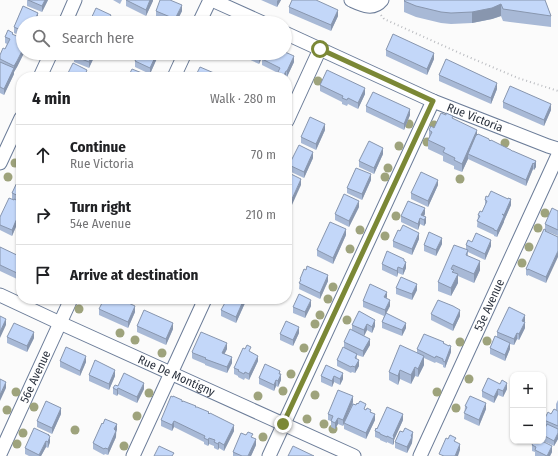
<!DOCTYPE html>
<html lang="en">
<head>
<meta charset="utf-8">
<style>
	body { margin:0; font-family:"Fira Sans Condensed",sans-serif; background:#f6f6f6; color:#202124 }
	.controls { position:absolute; right:12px; bottom:12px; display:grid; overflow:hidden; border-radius:8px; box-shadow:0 1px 3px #0004 }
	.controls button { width:36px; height:36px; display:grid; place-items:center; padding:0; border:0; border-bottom:1px solid #e0e0e0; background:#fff; color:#202124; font:20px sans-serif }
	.stop { position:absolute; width:12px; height:12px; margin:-9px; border:3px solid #7b8836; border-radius:50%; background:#fff }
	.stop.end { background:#7b8836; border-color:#fff; box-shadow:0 1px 4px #0008 }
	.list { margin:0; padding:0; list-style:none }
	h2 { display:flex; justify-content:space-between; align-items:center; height:52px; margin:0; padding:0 16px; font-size:17px }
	h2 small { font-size:13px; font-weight:400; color:#757577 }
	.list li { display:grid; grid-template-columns:26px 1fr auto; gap:12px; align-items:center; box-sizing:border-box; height:60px; padding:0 16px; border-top:1px solid #e0e0e0 }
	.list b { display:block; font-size:15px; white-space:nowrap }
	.list p { margin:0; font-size:13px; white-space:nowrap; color:#757577 }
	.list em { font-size:13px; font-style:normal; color:#757577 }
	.icon { flex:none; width:22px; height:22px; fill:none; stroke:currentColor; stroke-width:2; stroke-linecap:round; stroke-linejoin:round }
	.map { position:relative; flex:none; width:558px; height:456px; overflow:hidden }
	.search { position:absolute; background:#fff; box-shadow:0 1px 3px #0004; left:16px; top:16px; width:276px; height:44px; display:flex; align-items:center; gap:10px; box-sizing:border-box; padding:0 14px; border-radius:22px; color:#757577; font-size:15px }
	.panel { position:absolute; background:#fff; box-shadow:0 1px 3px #0004; left:16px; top:72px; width:276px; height:232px; border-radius:16px }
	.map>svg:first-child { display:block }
</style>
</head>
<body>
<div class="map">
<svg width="558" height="456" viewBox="0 0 558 456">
	<rect width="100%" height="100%" fill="#fbfbfb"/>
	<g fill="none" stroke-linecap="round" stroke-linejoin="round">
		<g stroke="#6c7d99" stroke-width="15">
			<g id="street">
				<polyline points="212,0 263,23"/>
				<path d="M351 0C362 5 373 11 382 0"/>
				<polyline points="65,23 75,0"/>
				<polyline points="199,23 210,0"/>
				<path id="s1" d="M285 33 433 101 548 146 558 149"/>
				<polyline points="40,77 51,53"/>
				<polyline points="174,77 185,53"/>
				<polyline points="287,121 320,49"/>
				<polyline points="0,163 21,118"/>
				<path id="s2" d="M0 295 60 323 354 456"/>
				<path id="s3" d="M0 454 71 299"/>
				<polyline points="133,456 205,299"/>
				<polyline points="269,456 433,101"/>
				<path id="s4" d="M420 456 558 155"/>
			</g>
		</g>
		<polyline stroke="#babcc0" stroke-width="2" stroke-dasharray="1 3" stroke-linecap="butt" points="381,15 384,19 464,55 518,78 558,91"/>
		<use href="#street" stroke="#fff" stroke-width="13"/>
	</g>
	<g fill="#9ea37c">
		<circle cx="318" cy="81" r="4.5"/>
		<circle cx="409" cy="124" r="4.5"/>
		<circle cx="434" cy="125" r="4.5"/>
		<circle cx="427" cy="142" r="4.5"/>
		<circle cx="505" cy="143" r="4.5"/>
		<circle cx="399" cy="146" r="4.5"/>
		<circle cx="15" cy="163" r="4.5"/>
		<circle cx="388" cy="168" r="4.5"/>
		<circle cx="8" cy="177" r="4.5"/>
		<circle cx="385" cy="177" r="4.5"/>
		<circle cx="460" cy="179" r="4.5"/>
		<circle cx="545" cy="213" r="4.5"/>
		<circle cx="396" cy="216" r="4.5"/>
		<circle cx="538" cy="228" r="4.5"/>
		<circle cx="360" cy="230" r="4.5"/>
		<circle cx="385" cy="236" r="4.5"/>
		<circle cx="529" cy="247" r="4.5"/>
		<circle cx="350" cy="249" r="4.5"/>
		<circle cx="522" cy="263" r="4.5"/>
		<circle cx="333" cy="287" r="4.5"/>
		<circle cx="328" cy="299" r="4.5"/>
		<circle cx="79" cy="309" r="4.5"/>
		<circle cx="320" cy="315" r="4.5"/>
		<circle cx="347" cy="320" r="4.5"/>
		<circle cx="315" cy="324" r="4.5"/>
		<circle cx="120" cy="333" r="4.5"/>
		<circle cx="135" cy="340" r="4.5"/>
		<circle cx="487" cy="341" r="4.5"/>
		<circle cx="460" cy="342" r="4.5"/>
		<circle cx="304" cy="348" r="4.5"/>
		<circle cx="162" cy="353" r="4.5"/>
		<circle cx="291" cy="374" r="4.5"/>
		<circle cx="469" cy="379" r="4.5"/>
		<circle cx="283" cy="391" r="4.5"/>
		<circle cx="16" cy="392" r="4.5"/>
		<circle cx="437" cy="392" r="4.5"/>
		<circle cx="149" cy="393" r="4.5"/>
		<circle cx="315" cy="395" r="4.5"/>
		<circle cx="258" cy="396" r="4.5"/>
		<circle cx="34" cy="407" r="4.5"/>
		<circle cx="456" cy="408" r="4.5"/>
		<circle cx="7" cy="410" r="4.5"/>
		<circle cx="137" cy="416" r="4.5"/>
		<circle cx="307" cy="419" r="4.5"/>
		<circle cx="324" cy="424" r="4.5"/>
		<circle cx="333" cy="429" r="4.5"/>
		<circle cx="75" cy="430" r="4.5"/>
		<circle cx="23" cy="433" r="4.5"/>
		<circle cx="263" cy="437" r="4.5"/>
		<circle cx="17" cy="444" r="4.5"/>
		<circle cx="124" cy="446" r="4.5"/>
	</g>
	<g fill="#a8b9d6">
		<polygon points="27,0 48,0 42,12 27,6"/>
		<polygon points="113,0 122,0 120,4"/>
		<polygon points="126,0 153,0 146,16 126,6"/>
		<polygon points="261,0 281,0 277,7"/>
		<polygon points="545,0 551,16 551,27 503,21 501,16 492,19 472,23 451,24 441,23 416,17 404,12 404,1"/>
		<polygon points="23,6 38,13 38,19 36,23 23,23 23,37 14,33 14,27"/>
		<polygon points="289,7 338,16 331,31 289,13"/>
		<polygon points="156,11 182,11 176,23 170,23 156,16"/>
		<polygon points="13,35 23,53 24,53 17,67 14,72 14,74 4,95 0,93 0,55 5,49 7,44 5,43 5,37"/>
		<polygon points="386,50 434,59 427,75 386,56"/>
		<polygon points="96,53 89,68 74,62 74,56"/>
		<polygon points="159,53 150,74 135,67 135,61"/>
		<polygon points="226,53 232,53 230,57 226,55"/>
		<polygon points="239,53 264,53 259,64 246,58 245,60 240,58 240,56 239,55"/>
		<polygon points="269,56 294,62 287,77 278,77 278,73 262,65 262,59"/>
		<polygon points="439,75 497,89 491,104 439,81"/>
		<polygon points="320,85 365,94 358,109 348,104 347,106 342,104 342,102 320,91"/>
		<polygon points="503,102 551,110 544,126 503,108"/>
		<polygon points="366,106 410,115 404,130 366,112"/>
		<polygon points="453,119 477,135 512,151 536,161 536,167 534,170 533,169 526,186 468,159 462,172 454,169 454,166 443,161 443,156 428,149 428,140 429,138 429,130"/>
		<polygon points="325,130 316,150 301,143 301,137"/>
		<polygon points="383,154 374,174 359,167 359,161"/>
		<polygon points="313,158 304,178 289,171 289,165"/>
		<polygon points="21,174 21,224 18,222 12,236 0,230 0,217 14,200 12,199 12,193"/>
		<polygon points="371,180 362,200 347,193 347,188"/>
		<polygon points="438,185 428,207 411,199 411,193"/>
		<polygon points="485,200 511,205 497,237 494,236 494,235 477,227 478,215 482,212 485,205"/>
		<polygon points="359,207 349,227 335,220 335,214"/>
		<polygon points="558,211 558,236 546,231 558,237 546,283 528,275 528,276 526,275 526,269 545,229 545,224"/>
		<polygon points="425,214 424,216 426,223 424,226 420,224 418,230 401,222 401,216"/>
		<polygon points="346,235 333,264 317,256 317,250"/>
		<polygon points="419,239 412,255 393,247 393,241"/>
		<polygon points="472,242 491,246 485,260 468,252 468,256 480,270 474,283 458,276 458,283 451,296 438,291 438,282 466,250 466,245"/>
		<polygon points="442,244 436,256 424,251 424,245"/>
		<polygon points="0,247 21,257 17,279 0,271"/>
		<polygon points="404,261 406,268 403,275 398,273 397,277 382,270 382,264"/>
		<polygon points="300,279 328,281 320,299 299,289"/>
		<polygon points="396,288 417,290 412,300 396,294"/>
		<polygon points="387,297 386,298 390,306 386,313 406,328 402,336 382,328 382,322 384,316 363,307 363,301"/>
		<polygon points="245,299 245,303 236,323 221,316 221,310"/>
		<polygon points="311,306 305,318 293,313 293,307"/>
		<polygon points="99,309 135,312 128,328 99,315"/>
		<polygon points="359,311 375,326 372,333 367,330 364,336 370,345 363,357 357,355 357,359 359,366 355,373 352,372 351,373 337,366 337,360 344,348 344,342 352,330 352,325"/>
		<polygon points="431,314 460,316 453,331 431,320"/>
		<polygon points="525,321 524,322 525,328 519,340 517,339 514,345 510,344 510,349 505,361 490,354 490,348 497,337 497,332"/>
		<polygon points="137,326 173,329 166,345 137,332"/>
		<polygon points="299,333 293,346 280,340 280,334"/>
		<polygon points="7,337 34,338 27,352 7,343"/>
		<polygon points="444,344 451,352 445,368 443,367 443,365 436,362 435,363 424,358 424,365 418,377 415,376 411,384 400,379 398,385 389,380 389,372 417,353 417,349"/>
		<polygon points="227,349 224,354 232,363 227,373 205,365 205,364 193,359 192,358 192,352"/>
		<polygon points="251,352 258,361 249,380 245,378 244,380 238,377 238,376 234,374 234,368"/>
		<polygon points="60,361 86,362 80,376 60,367"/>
		<polygon points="326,365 343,379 340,385 334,382 332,387 321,382 321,376"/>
		<polygon points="280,374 281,380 278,387 276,386 274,391 259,384 259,378"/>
		<polygon points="89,375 115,376 109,390 89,381"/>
		<polygon points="488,378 507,389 503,397 498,395 494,403 482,397 482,391"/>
		<polygon points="118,386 144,389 137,403 118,394 117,396 113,394 113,388"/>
		<polygon points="558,400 558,410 556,410 556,404"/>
		<polygon points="182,401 196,407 209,414 234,431 224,451 219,448 218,450 214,448 214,446 209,444 208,446 204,444 204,442 174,427 172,431 161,426 161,420"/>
		<polygon points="353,402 353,404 371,412 375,420 366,439 344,429 344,424 343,426 338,424 335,429 331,427 331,421 328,420 328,414"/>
		<polygon points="465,406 486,409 479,426 464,419"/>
		<polygon points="558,411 558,439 554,446 543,441 543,432 546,426 544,426 544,420 551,414"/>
		<polygon points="61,414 52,434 37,427 37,421"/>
		<polygon points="403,420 394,440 394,443 393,445 387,442 387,443 380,440 380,439 375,437 375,431 377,429"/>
		<polygon points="103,424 117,424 116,437 108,455 105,454 104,455 93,449 93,443"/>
		<polygon points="403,432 413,432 412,443 407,453 395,448 395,442"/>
		<polygon points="49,436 50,442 48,448 46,447 41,456 29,456 25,454 25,448"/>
		<polygon points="538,443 552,452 550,456 535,456 535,452 532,451 532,445"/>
		<polygon points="256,445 251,456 233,456 233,452"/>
	</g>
	<g fill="#8896ae">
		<polygon points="45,0 48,0 42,12 42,6"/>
		<polygon points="150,0 153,0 153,1 146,16 146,10"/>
		<polygon points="278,0 281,0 277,7 277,1"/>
		<polygon points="501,4 501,16 492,19 472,23 472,12"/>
		<polygon points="182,5 182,11 176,23 175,23 175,19"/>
		<polygon points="338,10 338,16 331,31 331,25"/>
		<polygon points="38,13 38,19 36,23 33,23"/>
		<polygon points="111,15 111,21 110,23 107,23"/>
		<polygon points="23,49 23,53 24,53 17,67 17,61"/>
		<polygon points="93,53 96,53 89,68 89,62"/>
		<polygon points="157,53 159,53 159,54 150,74 150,68"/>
		<polygon points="246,53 246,58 245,60 245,54"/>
		<polygon points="261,53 264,53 259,64 259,58"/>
		<polygon points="434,53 434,59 427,75 427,69"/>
		<polygon points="294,56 294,62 287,77 287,71"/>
		<polygon points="17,61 17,67 14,72 14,66"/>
		<polygon points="14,68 14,74 4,95 4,89"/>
		<polygon points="87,70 87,76 84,77"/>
		<polygon points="286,71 286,77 284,77 284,75"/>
		<polygon points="497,83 497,89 491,104 491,98"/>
		<polygon points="365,88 365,94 358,109 358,103"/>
		<polygon points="551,104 551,110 544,126 544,120"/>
		<polygon points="410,109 410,115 404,130 404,124"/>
		<polygon points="325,124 325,130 316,150 316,144"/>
		<polygon points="477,130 477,139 468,154 468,159 462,172 462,164"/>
		<polygon points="383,148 383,154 374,174 374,168"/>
		<polygon points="313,152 313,158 304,178 304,172"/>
		<polygon points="536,161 536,167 534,170 534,164"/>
		<polygon points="533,163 533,169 526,186 526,180"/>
		<polygon points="371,174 371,180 362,200 362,194"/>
		<polygon points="301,179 301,185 287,216 287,210"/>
		<polygon points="438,180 438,185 428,207 428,201"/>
		<polygon points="511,199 511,205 504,221 504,215"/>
		<polygon points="359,201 359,207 349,227 349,221"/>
		<polygon points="425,208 425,214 422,219 421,215"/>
		<polygon points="18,216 18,222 12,236 12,230"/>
		<polygon points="504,216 504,222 497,237 497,231"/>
		<polygon points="426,217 426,223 424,226 424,220"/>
		<polygon points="420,218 420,224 418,230 418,224"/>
		<polygon points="346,229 346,235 333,264 333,258"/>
		<polygon points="419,233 419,239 412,255 412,249"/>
		<polygon points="442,238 442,244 436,256 436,250"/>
		<polygon points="491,240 491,246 485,260 485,254"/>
		<polygon points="558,251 558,257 546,283 546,277"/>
		<polygon points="404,259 404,265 406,262 406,268 403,275 403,269"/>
		<polygon points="480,261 480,270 474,283 474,274"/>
		<polygon points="21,265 21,271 17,279 17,273"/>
		<polygon points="398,267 398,273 397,277 397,271"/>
		<polygon points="458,274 458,283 451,296 451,288"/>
		<polygon points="328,275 328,281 320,299 320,293"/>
		<polygon points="417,284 417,290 412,300 412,294"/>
		<polygon points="387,292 387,297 384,303 384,297"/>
		<polygon points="244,299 245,299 245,303 236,323 236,317"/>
		<polygon points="311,300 311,306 305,318 305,312"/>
		<polygon points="390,300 390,306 385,316 385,310"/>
		<polygon points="135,306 135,312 128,328 128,322"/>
		<polygon points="460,310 460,316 453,331 453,325"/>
		<polygon points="525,315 525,321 522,327 522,321"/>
		<polygon points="6,319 6,325 0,338 0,332"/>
		<polygon points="375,320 375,326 372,333 372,327"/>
		<polygon points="525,322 525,328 519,340 519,334"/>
		<polygon points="173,323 173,329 166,345 166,339"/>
		<polygon points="406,323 406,328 402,336 402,330"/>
		<polygon points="367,324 367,330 364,336 364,330"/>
		<polygon points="299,327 299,333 293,346 293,340"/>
		<polygon points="34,332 34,338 27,352 27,346"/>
		<polygon points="517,333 517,339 514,345 514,339"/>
		<polygon points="370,339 370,345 363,357 363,351"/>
		<polygon points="227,343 227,349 222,359 222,353"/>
		<polygon points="510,343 510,349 505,361 505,355"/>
		<polygon points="451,346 451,352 445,368 445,362"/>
		<polygon points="86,356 86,362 80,376 80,371"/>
		<polygon points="258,356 258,361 249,380 249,374"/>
		<polygon points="424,356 424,365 418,377 418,369"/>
		<polygon points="232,357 232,363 227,373 227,367"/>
		<polygon points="359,360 359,366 355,373 355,367"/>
		<polygon points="415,367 415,376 411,384 411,375"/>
		<polygon points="115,370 115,376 109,390 109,384"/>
		<polygon points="400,370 400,379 398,385 398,376"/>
		<polygon points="280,371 280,377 281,374 281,380 278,387 278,381"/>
		<polygon points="343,373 343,379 340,385 340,379"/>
		<polygon points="334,376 334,382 332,387 332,381"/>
		<polygon points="276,380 276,386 274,391 274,385"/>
		<polygon points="6,382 6,388 0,401 0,395"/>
		<polygon points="144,383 144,389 137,403 137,397"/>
		<polygon points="507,383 507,389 503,397 503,391"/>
		<polygon points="118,388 118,394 117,396 117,390"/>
		<polygon points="498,389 498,395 494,403 494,397"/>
		<polygon points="353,396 353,402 344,423 343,426 343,420"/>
		<polygon points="486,403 486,409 479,426 479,420"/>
		<polygon points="61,408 61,414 52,434 52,428"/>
		<polygon points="375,414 375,420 366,439 366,433"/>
		<polygon points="403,414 403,420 394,440 394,443 393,445 393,436"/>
		<polygon points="338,418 338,424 335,429 335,423"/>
		<polygon points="174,421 174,427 172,431 172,425"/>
		<polygon points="117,424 117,430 114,435 114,429"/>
		<polygon points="234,425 234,431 224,451 224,445"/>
		<polygon points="116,431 116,437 108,455 108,449"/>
		<polygon points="413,432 412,443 407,453 407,447"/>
		<polygon points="558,433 558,439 554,446 554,441"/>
		<polygon points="50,436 50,442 48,448 48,442"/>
		<polygon points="209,438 209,444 208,446 208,440"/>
		<polygon points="256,439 256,445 251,456 248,456"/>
		<polygon points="46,441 46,447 41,456 39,456"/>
		<polygon points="219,442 219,448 218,450 218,444"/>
		<polygon points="460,444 460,450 458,456 455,456"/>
		<polygon points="552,446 552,452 550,456 547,456"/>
	</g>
	<g fill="#c3d7f9" stroke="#8896ae">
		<polygon points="28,0 45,0 42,6"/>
		<polygon points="126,0 150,0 146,10"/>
		<polygon points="160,0 170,0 182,5 175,19 156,11"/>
		<polygon points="292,0 316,0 338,10 331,25 289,7"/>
		<polygon points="405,0 545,0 551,16 503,9 501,4 492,8 472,12 451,13 441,12 416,6 404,1"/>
		<polygon points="23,6 38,13 33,23 23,23 23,31 14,27"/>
		<polygon points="96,8 111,15 107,23 89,23"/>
		<polygon points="8,30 13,33 12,34 23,39 23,49 17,61 14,66 0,59 0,55 3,48 5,49 10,39 5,37"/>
		<polygon points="393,34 434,53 427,69 386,50"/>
		<polygon points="285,52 294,56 287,71 286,71 284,75 278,72 280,68 262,59 265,54 269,56 271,53 285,53"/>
		<polygon points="76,53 93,53 89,62 74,56"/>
		<polygon points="139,53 157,53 150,68 135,61"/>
		<polygon points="248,53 261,53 259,58"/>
		<polygon points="446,59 497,83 491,98 439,75"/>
		<polygon points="0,62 14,68 4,89 0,87"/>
		<polygon points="73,63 87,70 84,77 66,77"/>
		<polygon points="200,67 214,73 213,77 195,77"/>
		<polygon points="132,69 147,75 146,77 128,77"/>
		<polygon points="327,70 365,88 358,103 348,98 347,100 342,98 343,96 320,85"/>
		<polygon points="510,86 551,104 544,120 503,102"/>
		<polygon points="373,92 410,109 404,124 366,106"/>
		<polygon points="441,113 446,115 446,113 453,116 452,118 477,130 462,164 454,160 455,158 443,152 445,148 428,140 432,132 429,130 431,126 434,128"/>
		<polygon points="310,117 325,124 316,144 301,137"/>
		<polygon points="478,134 489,139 489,140 490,141 491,140 511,150 512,151 513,151 536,161 534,164 533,163 526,180 468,154 476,135 477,135"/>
		<polygon points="369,141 383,148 374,168 359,161"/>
		<polygon points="299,145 313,152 304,172 289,165"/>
		<polygon points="356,168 371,174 362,194 347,188"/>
		<polygon points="287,172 301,179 287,210"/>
		<polygon points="421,172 438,180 428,201 411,193"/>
		<polygon points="21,174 21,197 12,193"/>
		<polygon points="491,191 508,199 508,198 511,199 504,215 502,214 504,216 497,231 494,230 494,229 477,221 480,216 478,215 480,211 482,212 487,201 485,200 486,196 488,197"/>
		<polygon points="344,194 359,201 349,221 335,214"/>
		<polygon points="9,198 14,200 14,199 21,202 21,218 18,216 12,230 0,225 0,217"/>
		<polygon points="408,201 425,208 421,215 426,217 424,220 420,218 418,224 401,216"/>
		<polygon points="552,208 558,211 558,230 545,224"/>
		<polygon points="330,222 346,229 333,258 317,250"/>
		<polygon points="403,225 419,233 412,249 393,241 398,230 400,231"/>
		<polygon points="544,229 546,230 545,231 558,237 558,251 546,277 528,269 528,270 526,269"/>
		<polygon points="429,232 442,238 436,250 424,245"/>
		<polygon points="476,233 491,240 485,254 466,245 468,240 472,242"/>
		<polygon points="454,245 468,250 466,255 480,261 474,274 453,265 451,269 454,270 452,272 458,274 451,288 438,282"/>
		<polygon points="0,247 21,257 21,265 17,273 0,265"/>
		<polygon points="387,251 404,259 404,261 406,262 403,269 398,267 397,271 382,264"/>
		<polygon points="307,266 328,275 320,293 299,283 301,280 300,279 304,269 306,270"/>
		<polygon points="401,277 417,284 412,294 396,288"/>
		<polygon points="370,284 387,292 384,297 390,300 385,310 363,301"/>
		<polygon points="299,294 311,300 305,312 293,307"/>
		<polygon points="104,299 120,299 135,306 128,322 99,309"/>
		<polygon points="227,299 244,299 236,317 221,310"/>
		<polygon points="438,300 453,306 460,310 453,325 431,314"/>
		<polygon points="509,307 525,315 522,321 525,322 519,334 517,333 514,339 497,332"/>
		<polygon points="144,310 173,323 166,339 137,326"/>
		<polygon points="359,311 375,320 372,327 367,324 364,330 352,325"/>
		<polygon points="386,313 406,323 402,330 382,322"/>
		<polygon points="0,316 6,319 0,332"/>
		<polygon points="286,321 299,327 293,340 280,334"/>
		<polygon points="14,323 34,332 27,346 7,337"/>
		<polygon points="350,329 370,339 363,351 344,342"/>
		<polygon points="201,332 227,343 222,353 232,357 227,367 205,359 206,358 193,353 192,352"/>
		<polygon points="424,334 444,342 443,343 449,346 449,345 451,346 445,362 443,361 443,359 436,356 435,358 417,349"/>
		<polygon points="495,336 510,343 505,355 490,348"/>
		<polygon points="247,345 251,347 249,351 258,356 249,374 245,372 244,374 238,371 239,370 234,368 243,348 245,349"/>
		<polygon points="400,345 424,356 418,369 415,367 411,375 400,370 398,376 389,372"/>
		<polygon points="66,347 86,356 80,371 60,361"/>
		<polygon points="343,347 357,354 355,358 359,360 355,367 352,366 351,367 337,360"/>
		<polygon points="95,360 115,370 109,384 89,375"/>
		<polygon points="265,364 280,371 279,374 281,374 278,381 276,380 274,385 259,378"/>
		<polygon points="326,365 343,373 340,379 334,376 332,381 321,376"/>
		<polygon points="124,373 144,383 137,397 118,388 117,390 113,388 115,385 118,386"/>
		<polygon points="488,378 500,384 502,380 507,383 503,391 498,389 494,397 482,391"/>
		<polygon points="0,379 6,382 0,395"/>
		<polygon points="338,390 353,396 343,420 338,418 335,423 331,421 333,416 328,414"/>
		<polygon points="171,396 173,397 173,396 182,400 182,402 183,401 196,406 195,407 197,407 209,412 208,413 209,414 210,413 234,425 224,445 219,442 218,444 214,442 215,440 209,438 208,440 204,438 205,436 174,421 172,425 161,420"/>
		<polygon points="470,396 486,403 479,420 464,413 467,407 465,406"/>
		<polygon points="46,401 61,408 52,428 37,421"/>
		<polygon points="360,401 366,404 364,409 366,410 367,408 371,410 370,412 375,414 366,433 344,423 353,404 356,405 357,403 358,404"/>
		<polygon points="387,407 403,414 393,436 394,437 393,439 387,436 387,437 380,434 380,433 375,431 376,428 377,429"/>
		<polygon points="554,409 558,411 558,426 544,420 548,412 551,414"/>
		<polygon points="105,419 117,424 114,429 116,431 108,449 105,448 104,449 93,443 102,423 103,424"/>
		<polygon points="547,424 558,429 558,433 554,441 543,435 543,432"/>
		<polygon points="34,428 49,435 48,435 50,436 48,442 46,441 39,455 25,448"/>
		<polygon points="405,428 413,432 411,436 412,437 407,447 395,442 400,431 403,432"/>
		<polygon points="248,432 253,434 251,437 256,439 248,456 242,456 233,452 241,433 246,435"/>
		<polygon points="450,435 456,438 454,441 460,444 455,456 444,456 439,454 446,438 448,439"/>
		<polygon points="534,441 538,443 539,441 542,441 552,446 547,456 535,450 536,447 532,445"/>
		<polygon points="159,446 174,453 172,456 154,456"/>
		<polygon points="293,446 314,456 288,456"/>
	</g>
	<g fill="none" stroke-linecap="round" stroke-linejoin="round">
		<polyline stroke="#7b8836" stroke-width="5" points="283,424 433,101 320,49"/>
	</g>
	<g text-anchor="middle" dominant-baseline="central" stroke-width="4" stroke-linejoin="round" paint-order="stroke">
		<g font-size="12" fill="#2b323e" stroke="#fff">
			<text stroke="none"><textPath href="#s1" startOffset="208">Rue Victoria</textPath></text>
			<text stroke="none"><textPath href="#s4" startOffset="166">53e Avenue</textPath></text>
			<text stroke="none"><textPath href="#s3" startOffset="85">56e Avenue</textPath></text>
			<text stroke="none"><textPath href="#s2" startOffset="194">Rue De Montigny</textPath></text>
		</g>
	</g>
</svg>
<div class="controls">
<button>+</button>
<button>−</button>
</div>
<div class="stop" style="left:320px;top:49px"></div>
<div class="stop end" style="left:283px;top:424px"></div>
<div class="search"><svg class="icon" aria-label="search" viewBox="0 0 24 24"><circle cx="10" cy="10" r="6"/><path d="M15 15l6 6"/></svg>Search here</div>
<section class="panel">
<h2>4 min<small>Walk · 280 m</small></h2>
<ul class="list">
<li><svg class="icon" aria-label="ahead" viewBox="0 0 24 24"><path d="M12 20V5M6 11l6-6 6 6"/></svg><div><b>Continue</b><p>Rue Victoria</p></div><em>70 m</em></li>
<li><svg class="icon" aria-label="right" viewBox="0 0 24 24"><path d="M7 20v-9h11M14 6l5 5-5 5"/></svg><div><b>Turn right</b><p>54e Avenue</p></div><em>210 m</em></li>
<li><svg class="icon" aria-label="arrive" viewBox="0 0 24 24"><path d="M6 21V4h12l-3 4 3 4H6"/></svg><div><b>Arrive at destination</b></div></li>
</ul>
</section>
</div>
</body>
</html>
